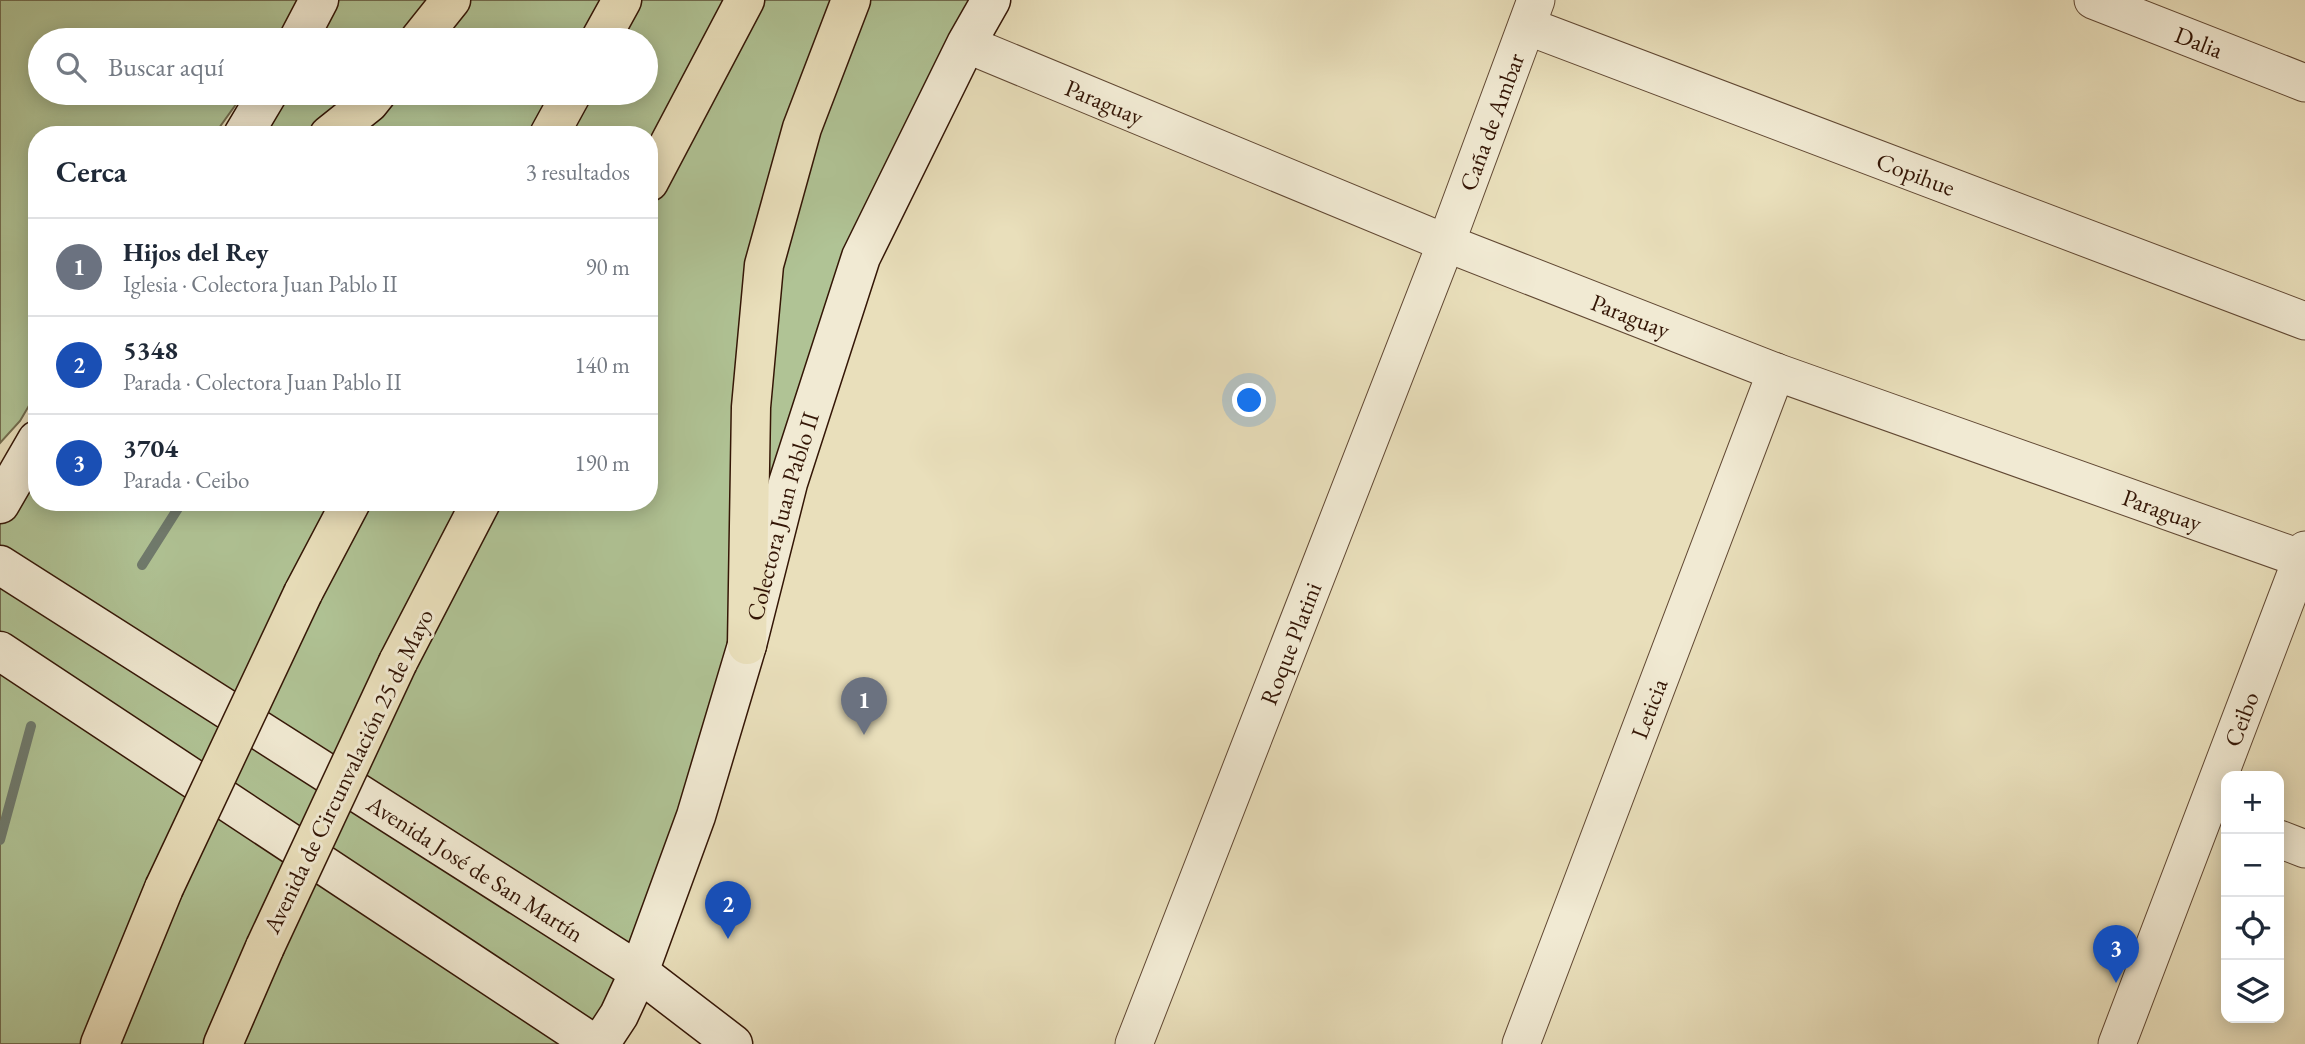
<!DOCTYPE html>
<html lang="es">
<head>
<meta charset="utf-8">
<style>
	body { margin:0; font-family:"EB Garamond",serif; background:#f6f6f7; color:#1f2937 }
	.controls { position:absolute; right:21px; bottom:21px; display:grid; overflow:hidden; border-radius:14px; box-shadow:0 4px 18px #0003 }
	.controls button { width:63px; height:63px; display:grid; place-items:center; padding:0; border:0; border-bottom:2px solid #e0e1e3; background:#fff; color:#1f2937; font:35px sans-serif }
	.you { position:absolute; left:1250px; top:401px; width:24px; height:24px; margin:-18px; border:5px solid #fff; border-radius:50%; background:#1a73e8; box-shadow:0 0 0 10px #1a73e833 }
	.badge { display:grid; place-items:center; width:46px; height:46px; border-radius:50%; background:#111827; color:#fff; font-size:23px; font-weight:700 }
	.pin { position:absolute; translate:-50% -58px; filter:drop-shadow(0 2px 4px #0008) }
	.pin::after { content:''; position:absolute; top:37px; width:24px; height:21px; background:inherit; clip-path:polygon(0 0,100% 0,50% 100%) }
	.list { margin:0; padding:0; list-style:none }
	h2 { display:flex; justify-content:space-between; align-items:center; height:91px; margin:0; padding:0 28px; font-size:30px }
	h2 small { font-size:23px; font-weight:400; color:#747a83 }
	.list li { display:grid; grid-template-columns:46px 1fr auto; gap:21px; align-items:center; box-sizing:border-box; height:98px; padding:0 28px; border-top:2px solid #e0e1e3 }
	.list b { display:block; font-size:26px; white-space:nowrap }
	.list p { margin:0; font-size:23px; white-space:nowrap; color:#747a83 }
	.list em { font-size:23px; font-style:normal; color:#747a83 }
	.icon { flex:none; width:38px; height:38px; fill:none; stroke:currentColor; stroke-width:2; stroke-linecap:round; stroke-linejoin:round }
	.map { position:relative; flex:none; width:2305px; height:1044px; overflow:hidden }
	.search { position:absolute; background:#fff; box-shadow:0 4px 18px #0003; left:28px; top:28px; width:630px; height:77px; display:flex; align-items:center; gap:18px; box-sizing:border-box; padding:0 24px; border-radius:38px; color:#747a83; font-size:26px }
	.panel { position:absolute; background:#fff; box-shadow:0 4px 18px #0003; left:28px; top:126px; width:630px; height:385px; border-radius:28px }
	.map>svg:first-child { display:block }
</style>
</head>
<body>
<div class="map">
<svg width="2305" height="1044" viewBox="0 0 2305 1044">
	<rect width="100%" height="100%" fill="#e9dfbb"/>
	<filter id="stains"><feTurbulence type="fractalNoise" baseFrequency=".00286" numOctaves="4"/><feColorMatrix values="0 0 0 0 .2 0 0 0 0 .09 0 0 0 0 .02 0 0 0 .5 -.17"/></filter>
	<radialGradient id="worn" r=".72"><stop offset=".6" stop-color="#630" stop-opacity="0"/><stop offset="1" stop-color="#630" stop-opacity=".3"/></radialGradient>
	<g fill="#b0c395" stroke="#726c4e" stroke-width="2">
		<polygon points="0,0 300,0 278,40 40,40 40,93 244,93 214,135 37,135 37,392 20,421 0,443"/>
		<polygon points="319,0 991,0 966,44 788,483 600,1044 0,1044 0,504 37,440 37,502 649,502 649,135 243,135 268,93 646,93 646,40 298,40"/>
	</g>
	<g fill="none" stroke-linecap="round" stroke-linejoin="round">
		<g stroke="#6f7a6d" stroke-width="10">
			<polyline points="142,565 182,502"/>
			<polyline points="0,840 31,726"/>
		</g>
		<g stroke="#614833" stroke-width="39">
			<g id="street">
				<path id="s1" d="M2093 0 2305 83"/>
				<path id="s2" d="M1527 26 2305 321"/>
				<path id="s3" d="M966 44 1446 243 1776 372 2305 560"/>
				<polyline points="2279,839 2305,849"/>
				<path id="s4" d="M1134 1044 1446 243 1536 0"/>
				<path id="s5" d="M1521 1044 1776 372"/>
				<path id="s6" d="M2117 1044 2305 550"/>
			</g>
		</g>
		<g stroke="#341606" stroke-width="41">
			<g id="secondary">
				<polyline points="298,40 319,0"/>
				<polyline points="243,135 268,93"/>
				<polyline points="0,504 37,440"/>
				<path id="s7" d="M0 565 639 972 733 1044"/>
				<polyline points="0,651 594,1044"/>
				<path id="s8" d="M600 1044 619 1015 639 972 696 816 747 645 788 483 861 257 966 44 991 0"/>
			</g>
		</g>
		<g stroke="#341606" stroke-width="41">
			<g id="highway">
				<polyline points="419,40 451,0"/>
				<polyline points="600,40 622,0"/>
				<polyline points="329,135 369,103 377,93"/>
				<polyline points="549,135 572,93"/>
				<polyline points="649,182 745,0"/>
				<polyline points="303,593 351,502"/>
				<polyline points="747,645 751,407 764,265 802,128 851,0"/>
				<polyline points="398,662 481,502"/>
				<polyline points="100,1044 164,888"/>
				<polyline points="223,1044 265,947"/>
			</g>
		</g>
		<use href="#street" stroke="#f1ead3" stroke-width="37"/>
		<use href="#secondary" stroke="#f1ead3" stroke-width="38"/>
		<use href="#highway" stroke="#e9dfbb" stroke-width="38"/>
		<g stroke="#341606" stroke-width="41" stroke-linecap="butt">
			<g id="highway-bridge">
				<polyline points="164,888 303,593"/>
				<polyline points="265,947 398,662"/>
			</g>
		</g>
		<use href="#highway-bridge" stroke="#e9dfbb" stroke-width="38"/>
	</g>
	<g text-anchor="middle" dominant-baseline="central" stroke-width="6" stroke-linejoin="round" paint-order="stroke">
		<g font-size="24" fill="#341606" stroke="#f1ead3">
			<text stroke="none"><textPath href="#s1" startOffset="114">Dalia</textPath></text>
			<text stroke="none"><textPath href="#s3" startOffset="150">Paraguay</textPath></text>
			<text stroke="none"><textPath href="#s4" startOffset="989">Caña de Ambar</textPath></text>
			<text stroke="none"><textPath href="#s2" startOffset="416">Copihue</textPath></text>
			<text stroke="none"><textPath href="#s3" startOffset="718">Paraguay</textPath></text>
			<text stroke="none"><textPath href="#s3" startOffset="1284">Paraguay</textPath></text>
			<text stroke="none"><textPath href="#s8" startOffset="560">Colectora Juan Pablo II</textPath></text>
			<text stroke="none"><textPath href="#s4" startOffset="430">Roque Platini</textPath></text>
			<text stroke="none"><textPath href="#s5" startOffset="359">Leticia</textPath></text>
			<text stroke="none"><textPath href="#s6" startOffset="348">Ceibo</textPath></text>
			<text transform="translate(348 771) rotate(-64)">Avenida de Circunvalación 25 de Mayo</text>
			<text stroke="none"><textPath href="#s7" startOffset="564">Avenida José de San Martín</textPath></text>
		</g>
	</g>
	<rect width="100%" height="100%" filter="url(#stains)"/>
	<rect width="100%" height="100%" fill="url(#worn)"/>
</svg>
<div class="controls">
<button>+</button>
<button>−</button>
<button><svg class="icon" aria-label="locate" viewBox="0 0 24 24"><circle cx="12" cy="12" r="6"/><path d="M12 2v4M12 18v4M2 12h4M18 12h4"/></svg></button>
<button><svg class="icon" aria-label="layers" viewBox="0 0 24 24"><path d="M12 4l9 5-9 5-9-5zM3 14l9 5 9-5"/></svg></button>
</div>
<div class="you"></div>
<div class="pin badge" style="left:864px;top:735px;background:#6b7280">1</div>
<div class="pin badge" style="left:728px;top:939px;background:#1a4fb4">2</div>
<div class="pin badge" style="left:2116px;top:983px;background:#1a4fb4">3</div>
<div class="search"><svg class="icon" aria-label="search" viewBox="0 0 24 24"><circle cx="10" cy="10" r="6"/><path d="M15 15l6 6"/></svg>Buscar aquí</div>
<section class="panel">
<h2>Cerca<small>3 resultados</small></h2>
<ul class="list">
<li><span class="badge" style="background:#6b7280">1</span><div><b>Hijos del Rey</b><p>Iglesia · Colectora Juan Pablo II</p></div><em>90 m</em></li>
<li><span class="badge" style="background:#1a4fb4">2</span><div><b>5348</b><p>Parada · Colectora Juan Pablo II</p></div><em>140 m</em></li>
<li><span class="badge" style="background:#1a4fb4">3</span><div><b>3704</b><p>Parada · Ceibo</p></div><em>190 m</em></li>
</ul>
</section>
</div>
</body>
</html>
